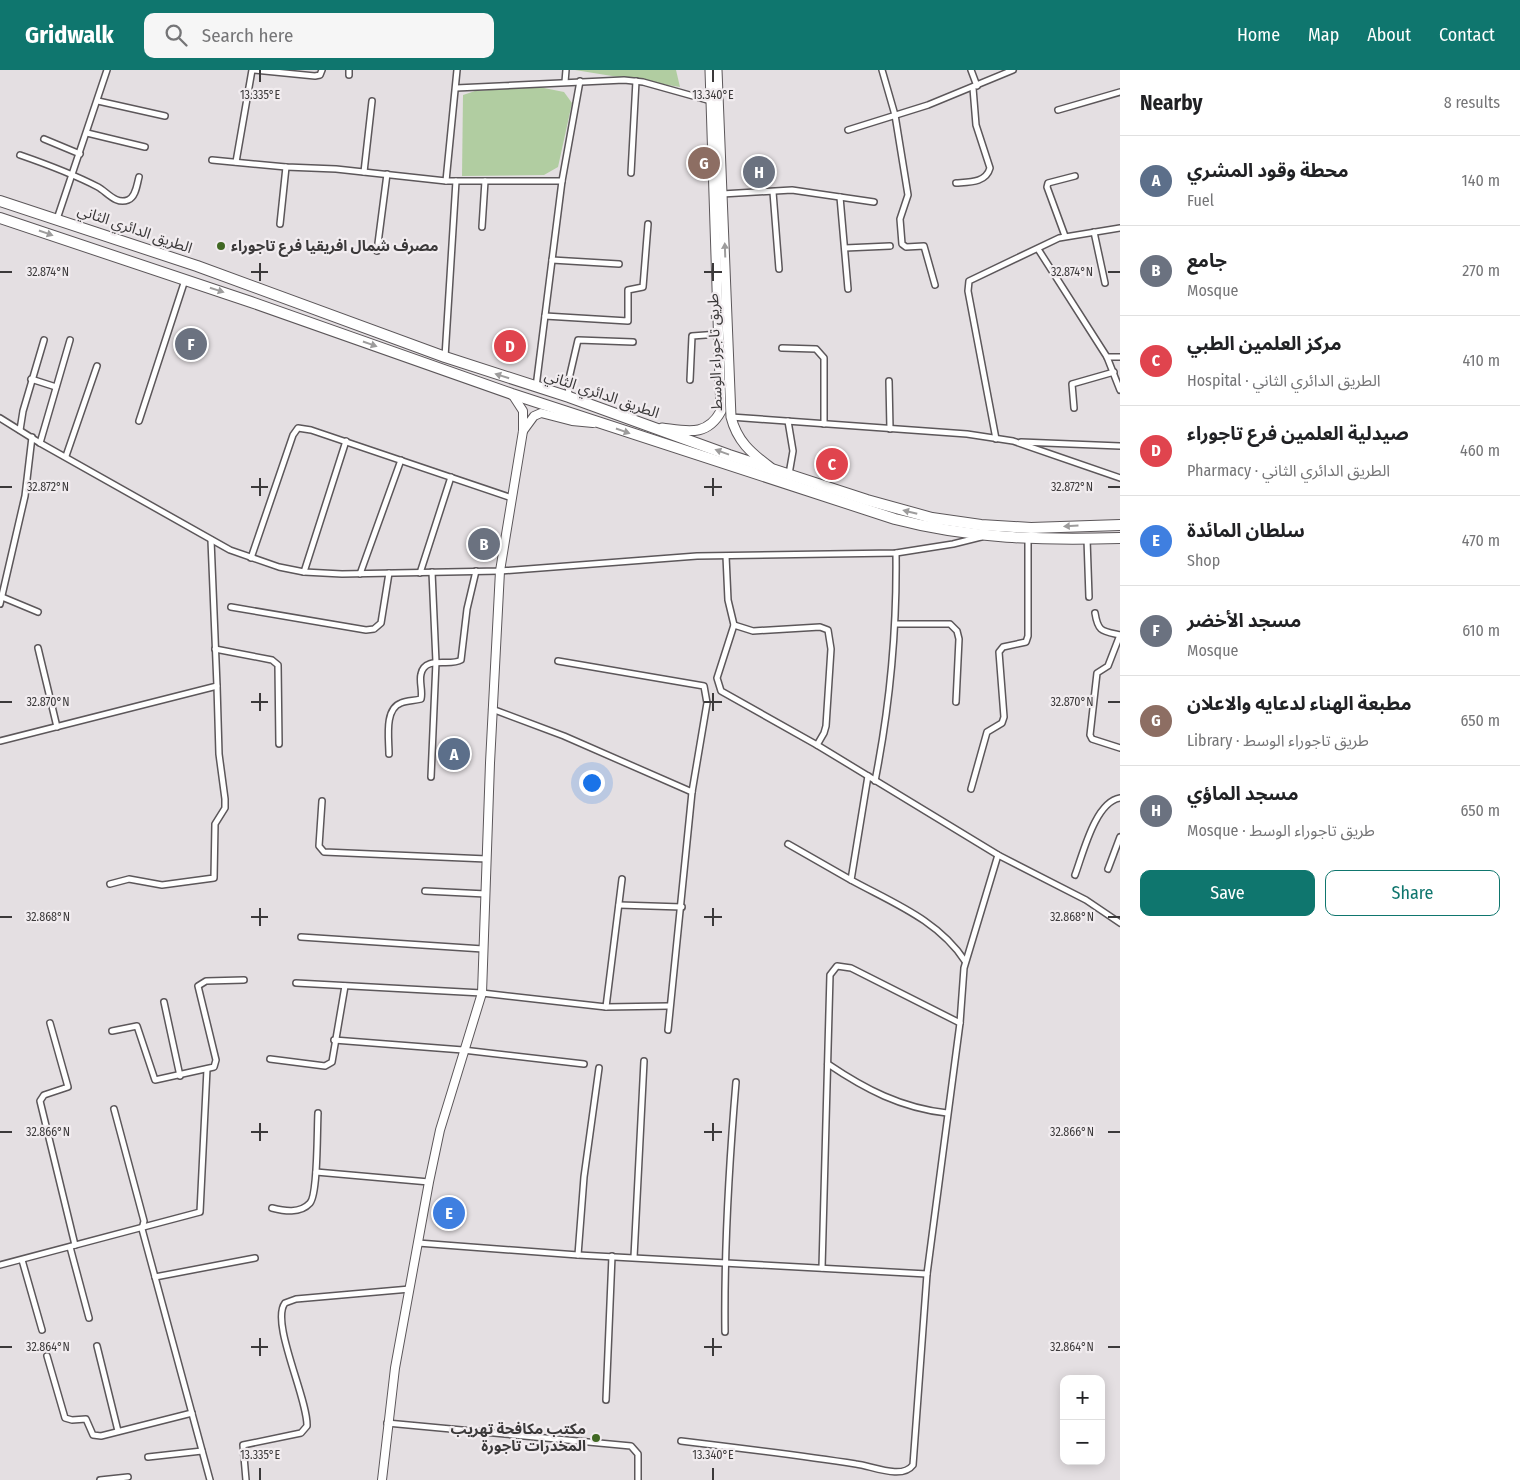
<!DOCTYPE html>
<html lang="en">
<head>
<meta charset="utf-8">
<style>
	body { margin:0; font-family:"Fira Sans Condensed","Noto Sans Arabic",sans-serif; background:#f6f6f6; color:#202124 }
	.controls { position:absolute; right:15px; bottom:15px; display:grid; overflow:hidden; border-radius:10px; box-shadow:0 2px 12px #0003 }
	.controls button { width:45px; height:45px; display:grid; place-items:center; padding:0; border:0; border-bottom:1px solid #e0e0e0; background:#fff; color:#202124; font:25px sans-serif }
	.you { position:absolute; left:591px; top:712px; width:18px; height:18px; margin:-12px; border:4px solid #fff; border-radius:50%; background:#1a73e8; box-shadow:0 0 0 8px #1a73e833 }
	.badge { display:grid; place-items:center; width:32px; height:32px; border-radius:50%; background:#0f766e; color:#fff; font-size:16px; font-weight:700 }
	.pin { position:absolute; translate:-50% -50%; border:2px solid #fff; box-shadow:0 1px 5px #0006 }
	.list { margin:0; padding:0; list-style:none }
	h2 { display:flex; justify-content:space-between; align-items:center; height:65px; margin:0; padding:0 20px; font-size:21px }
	h2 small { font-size:16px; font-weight:400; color:#757577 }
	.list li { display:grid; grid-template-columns:32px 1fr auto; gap:15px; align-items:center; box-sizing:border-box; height:90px; padding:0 20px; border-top:1px solid #e0e0e0 }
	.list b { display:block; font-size:19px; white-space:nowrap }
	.list p { margin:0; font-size:16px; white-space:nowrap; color:#757577 }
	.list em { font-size:16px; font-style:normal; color:#757577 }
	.actions { display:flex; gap:10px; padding:15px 20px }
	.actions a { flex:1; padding:11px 0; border:1px solid #0f766e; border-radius:10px; text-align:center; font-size:18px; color:#0f766e }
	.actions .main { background:#0f766e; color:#fff }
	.icon { flex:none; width:28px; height:28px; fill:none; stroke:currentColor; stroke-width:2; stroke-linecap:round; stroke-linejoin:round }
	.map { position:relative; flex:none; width:1120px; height:1410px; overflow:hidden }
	header { display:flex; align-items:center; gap:30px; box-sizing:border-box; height:70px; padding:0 25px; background:#0f766e; color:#fff }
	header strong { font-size:24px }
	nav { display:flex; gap:28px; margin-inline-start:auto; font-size:18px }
	.search { width:350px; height:45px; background:#f6f6f6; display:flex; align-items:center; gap:12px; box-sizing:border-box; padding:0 18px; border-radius:10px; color:#757577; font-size:19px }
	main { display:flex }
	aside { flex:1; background:#fff }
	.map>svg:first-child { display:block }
</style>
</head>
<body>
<header>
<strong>Gridwalk</strong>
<div class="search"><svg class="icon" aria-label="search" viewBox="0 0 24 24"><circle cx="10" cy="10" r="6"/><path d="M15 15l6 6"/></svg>Search here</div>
<nav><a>Home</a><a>Map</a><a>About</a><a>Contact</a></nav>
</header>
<main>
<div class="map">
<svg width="1120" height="1410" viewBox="0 0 1120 1410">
	<rect width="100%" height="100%" fill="#e4dfe2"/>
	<g fill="#b1cda1">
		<polygon points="575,0 676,0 680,17"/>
		<polygon points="539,17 564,22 572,33 558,97 544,105 462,106 463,25 475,21"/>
	</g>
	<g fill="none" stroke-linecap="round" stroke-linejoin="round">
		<g stroke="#5c575a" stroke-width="8">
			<g id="street">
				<polyline points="254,0 315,6 320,5 322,0"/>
				<polyline points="882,0 895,45 908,125 900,149 902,174 906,177 924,176 935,215"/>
				<polyline points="971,0 977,16"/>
				<polyline points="349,5 349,0"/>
				<polyline points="565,12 566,0"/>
				<polyline points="456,18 624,10 643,12 711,31"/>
				<polyline points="98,31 165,46"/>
				<polyline points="1058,40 1120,22"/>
				<polyline points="848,60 928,35 1013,0"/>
				<polyline points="87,63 145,77"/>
				<polyline points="44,69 80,84"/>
				<path d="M20 85C46 94 73 104 98 117 107 122 116 135 128 130 136 127 137 114 139 107"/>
				<polyline points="212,90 286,97 336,99 446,111 562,111"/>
				<polyline points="236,92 252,0"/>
				<polyline points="364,102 372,31"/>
				<polyline points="631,103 636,11"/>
				<polyline points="446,111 457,0"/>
				<path d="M956 113C969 112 986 113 990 98L976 55 973 18"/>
				<polyline points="773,122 779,199"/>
				<polyline points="722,124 792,120 874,132"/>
				<polyline points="840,127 848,219"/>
				<polyline points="57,149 107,0"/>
				<polyline points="280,154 286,97"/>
				<polyline points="482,157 485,111"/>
				<polyline points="1094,162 1105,213"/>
				<polyline points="1065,166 1047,117 1048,113 1075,106"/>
				<polyline points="845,178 890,176"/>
				<polyline points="1038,179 1107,287 1120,320"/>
				<polyline points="377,181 387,104"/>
				<polyline points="552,190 619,194"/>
				<polyline points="545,246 628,251 628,220 643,217 648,154"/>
				<polyline points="782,278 816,279 824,288 824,354"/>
				<polyline points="445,287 456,111"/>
				<polyline points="1107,287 1120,287"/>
				<polyline points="31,309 56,317"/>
				<polyline points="690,310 692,266 719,264"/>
				<polyline points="889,311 890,359"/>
				<polyline points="536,317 562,111 580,11"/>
				<polyline points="569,326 568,313 578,270 633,272"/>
				<polyline points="1074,338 1072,314 1114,302"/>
				<polyline points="731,347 967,364 1013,371 1120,408"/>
				<polyline points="0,348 40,373 230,480 279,497 304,502 342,504 500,501 697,486 896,483 953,474 981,467"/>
				<polyline points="139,351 185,210"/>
				<polyline points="788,351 793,381 789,404"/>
				<polyline points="20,360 23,341 44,270"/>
				<polyline points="996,369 968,221 969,211 1059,168 1120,158"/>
				<polyline points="1021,372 1120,376"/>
				<polyline points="40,373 70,270"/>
				<polyline points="66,386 97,296"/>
				<polyline points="1087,469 1089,527"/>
				<polyline points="726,486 728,530 734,555 717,608 721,621 817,675 998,785 1086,830 1120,853"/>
				<polyline points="251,488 293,365 298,358 311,360 512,428"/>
				<polyline points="304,502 346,371"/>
				<polyline points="420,503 451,407"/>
				<polyline points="360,504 401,390"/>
				<polyline points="2,527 38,542"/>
				<polyline points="0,534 25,426 32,367"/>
				<polyline points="231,537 366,560 374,559 381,553 389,503"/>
				<path d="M1095 543C1098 562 1102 561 1120 565"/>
				<polyline points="896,554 950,554 957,561 959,569 956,632"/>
				<polyline points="734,555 753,561 820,557 828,560 831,579 826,656 824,663 817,675"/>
				<polyline points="1120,565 1108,596 1097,603 1090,665 1092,669 1120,678"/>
				<polyline points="38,578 57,657"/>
				<polyline points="215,579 272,590 278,595 279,674"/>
				<polyline points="558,591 704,616 707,633 692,722 668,960"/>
				<polyline points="492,639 564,666 692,722"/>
				<polyline points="0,671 217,616 211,470"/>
				<path d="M389 684C389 669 384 639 401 633 407 630 414 631 421 629 423 621 419 612 421 604 425 585 450 597 461 590L467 539 476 501"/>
				<path d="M868 706 851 810C893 833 938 850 965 891"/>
				<polyline points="431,707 436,592 432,502"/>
				<path d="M875 711C890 635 897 559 896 483"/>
				<polyline points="971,719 987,662 1002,653 1004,647 999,582 1003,577 1026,572 1028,566 1028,470"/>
				<polyline points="322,731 319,776 324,782 487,789"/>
				<polyline points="788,774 851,810"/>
				<polyline points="1108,799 1120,767"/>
				<path d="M1075 805C1083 784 1095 732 1120 728"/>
				<polyline points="110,814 129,809 162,815 214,808 215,754 225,738 225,729 219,684 217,616"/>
				<polyline points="425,821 486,824"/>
				<polyline points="619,835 682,837"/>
				<polyline points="301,867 483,879"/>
				<polyline points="296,913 482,923 606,937 622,809"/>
				<polyline points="164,932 180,1006"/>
				<polyline points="606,937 669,936"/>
				<polyline points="50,953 68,1017 44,1025 40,1031 75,1175"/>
				<polyline points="112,961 137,956 155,1010 214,997 216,990 198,916 206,911 244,910"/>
				<polyline points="334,970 463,980 584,994"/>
				<polyline points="270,989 325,996 332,992 345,916"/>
				<path d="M828 994C865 1019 901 1038 947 1043"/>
				<polyline points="114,1039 144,1151 142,1159 210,1410"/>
				<polyline points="316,1102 429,1112"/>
				<path d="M272 1138C284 1141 300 1144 310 1133 318 1124 317 1059 318 1043"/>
				<polyline points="418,1173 578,1185 927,1204 960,953 964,898 998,785"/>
				<polyline points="70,1177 89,1248"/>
				<polyline points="578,1185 584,1107 599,998"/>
				<polyline points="634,1187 644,991"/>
				<polyline points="22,1190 42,1260"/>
				<polyline points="0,1195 200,1142 207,999"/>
				<polyline points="822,1198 830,905 837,896 851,898 960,953"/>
				<polyline points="155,1207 255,1188"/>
				<path d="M725 1262C724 1178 729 1095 736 1012"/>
				<polyline points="97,1276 118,1361"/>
				<polyline points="47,1286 65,1348 72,1350 86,1349 93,1365 101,1366 192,1343"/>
				<polyline points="606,1330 612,1186"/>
				<polyline points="387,1353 631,1376 638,1384 638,1410"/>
				<path d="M681 1371C739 1378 797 1385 856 1394 872 1396 902 1410 913 1395L927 1204"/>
				<polyline points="148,1387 202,1381"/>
				<polyline points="100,1410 128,1407"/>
				<path d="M246 1410 243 1375 301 1363 307 1356C308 1329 270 1252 285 1233L296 1229 410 1219"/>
			</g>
		</g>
		<g stroke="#5c575a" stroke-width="10">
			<g id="secondary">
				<polyline points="523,361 534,346 541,343 572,351 593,353"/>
				<polyline points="382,1410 395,1298 429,1112 440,1060 482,923 490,693 500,501 523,361 523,341 512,324"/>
			</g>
		</g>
		<g stroke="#5c575a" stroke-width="11">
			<g id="primary">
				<path d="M717 0 731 347C737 371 751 383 770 397"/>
				<path d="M662 358C687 361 707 367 721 341L710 0"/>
			</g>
		</g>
		<g stroke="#5c575a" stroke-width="12">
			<g id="highway">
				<polyline points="0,131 197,196 445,287 569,327 729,385 867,430 932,448 981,455 1031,458 1120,455"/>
				<path d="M0 148 251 232 512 324 895 449C971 469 1042 470 1120 468"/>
			</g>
		</g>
		<use href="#street" stroke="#fff" stroke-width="5"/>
		<use href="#secondary" stroke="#fff" stroke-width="8"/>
		<use href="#primary" stroke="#fff" stroke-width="9"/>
		<use href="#highway" stroke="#fff" stroke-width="10"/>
	</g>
	<defs><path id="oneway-solid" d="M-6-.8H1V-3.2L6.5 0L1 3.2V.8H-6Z" transform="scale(1.25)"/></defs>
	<g fill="#9d9c9c">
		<use href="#oneway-solid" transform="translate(46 163) rotate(19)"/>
		<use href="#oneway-solid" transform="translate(725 180) rotate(-92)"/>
		<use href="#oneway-solid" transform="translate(217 220) rotate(18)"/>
		<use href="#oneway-solid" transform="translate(370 274) rotate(19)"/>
		<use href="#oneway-solid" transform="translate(502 306) rotate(-162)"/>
		<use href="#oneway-solid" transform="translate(623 361) rotate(19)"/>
		<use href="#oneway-solid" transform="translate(722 382) rotate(-160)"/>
		<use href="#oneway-solid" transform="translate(910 442) rotate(-166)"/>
		<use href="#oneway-solid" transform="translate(1071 456) rotate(177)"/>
	</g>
	<path fill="none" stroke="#3b393a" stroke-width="2" d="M260 0V12M713 0V12M260 193V211M713 193V211M0 202H12M251 202H268M704 202H722M1108 202H1120M260 408V426M713 408V426M0 417H12M251 417H268M704 417H722M1108 417H1120M260 623V641M713 623V641M0 632H12M251 632H268M704 632H722M1108 632H1120M260 838V856M713 838V856M0 847H12M251 847H268M704 847H722M1108 847H1120M260 1053V1071M713 1053V1071M0 1062H12M251 1062H268M704 1062H722M1108 1062H1120M260 1268V1286M713 1268V1286M0 1277H12M251 1277H268M704 1277H722M1108 1277H1120M260 1398V1410M713 1398V1410"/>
	<g fill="#406823" stroke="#f1ecef" stroke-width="2">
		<circle cx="221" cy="176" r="5"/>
		<circle cx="596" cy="1368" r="5"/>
	</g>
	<g text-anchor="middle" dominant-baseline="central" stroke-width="4.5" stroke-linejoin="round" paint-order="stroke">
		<g font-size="15" fill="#3b393a" stroke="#f1ecef">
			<text transform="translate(135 159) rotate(19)">الطريق الدائري الثاني</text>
			<text transform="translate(715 282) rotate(-92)">طريق تاجوراء الوسط</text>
			<text transform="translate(602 324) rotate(19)">الطريق الدائري الثاني</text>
		</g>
		<g font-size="15" font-weight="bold" fill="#3b393a" stroke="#f1ecef" text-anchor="start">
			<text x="231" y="176">مصرف شمال افريقيا فرع تاجوراء</text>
			<text x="586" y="1359" text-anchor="end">مكتب مكافحة تهريب<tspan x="586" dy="17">المخدرات تاجورة</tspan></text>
		</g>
	</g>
	<g font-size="12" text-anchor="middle" fill="#3b393a" stroke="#f1ecef" stroke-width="4.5" stroke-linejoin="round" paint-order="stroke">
		<text x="260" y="29">13.335°E</text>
		<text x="713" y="29">13.340°E</text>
		<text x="48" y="206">32.874°N</text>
		<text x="1072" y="206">32.874°N</text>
		<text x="48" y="421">32.872°N</text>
		<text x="1072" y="421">32.872°N</text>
		<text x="48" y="636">32.870°N</text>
		<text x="1072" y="636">32.870°N</text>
		<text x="48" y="851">32.868°N</text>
		<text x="1072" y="851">32.868°N</text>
		<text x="48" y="1066">32.866°N</text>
		<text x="1072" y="1066">32.866°N</text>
		<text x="48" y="1281">32.864°N</text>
		<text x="1072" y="1281">32.864°N</text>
		<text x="260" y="1389">13.335°E</text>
		<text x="713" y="1389">13.340°E</text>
	</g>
</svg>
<div class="controls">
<button>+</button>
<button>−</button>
</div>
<div class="you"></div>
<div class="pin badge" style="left:454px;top:684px;background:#5c6f8a">A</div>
<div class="pin badge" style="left:484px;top:474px;background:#6b7280">B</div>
<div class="pin badge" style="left:832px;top:394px;background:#e0444e">C</div>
<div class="pin badge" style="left:510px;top:276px;background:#e0444e">D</div>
<div class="pin badge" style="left:449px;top:1143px;background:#3f7fe0">E</div>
<div class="pin badge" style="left:191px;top:274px;background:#6b7280">F</div>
<div class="pin badge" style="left:704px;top:93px;background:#8d6e63">G</div>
<div class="pin badge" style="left:759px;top:102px;background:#6b7280">H</div>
</div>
<aside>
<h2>Nearby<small>8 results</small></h2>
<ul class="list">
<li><span class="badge" style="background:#5c6f8a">A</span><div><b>محطة وقود المشري</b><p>Fuel</p></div><em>140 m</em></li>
<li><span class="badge" style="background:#6b7280">B</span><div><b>جامع</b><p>Mosque</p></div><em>270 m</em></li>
<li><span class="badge" style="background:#e0444e">C</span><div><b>مركز العلمين الطبي</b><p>Hospital · الطريق الدائري الثاني</p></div><em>410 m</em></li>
<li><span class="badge" style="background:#e0444e">D</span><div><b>صيدلية العلمين فرع تاجوراء</b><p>Pharmacy · الطريق الدائري الثاني</p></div><em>460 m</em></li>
<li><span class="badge" style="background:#3f7fe0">E</span><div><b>سلطان المائدة</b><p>Shop</p></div><em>470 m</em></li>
<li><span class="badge" style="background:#6b7280">F</span><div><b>مسجد الأخضر</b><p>Mosque</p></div><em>610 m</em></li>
<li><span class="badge" style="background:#8d6e63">G</span><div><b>مطبعة الهناء لدعايه والاعلان</b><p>Library · طريق تاجوراء الوسط</p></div><em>650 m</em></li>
<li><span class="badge" style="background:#6b7280">H</span><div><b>مسجد الماؤي</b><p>Mosque · طريق تاجوراء الوسط</p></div><em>650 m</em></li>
</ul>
<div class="actions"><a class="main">Save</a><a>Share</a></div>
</aside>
</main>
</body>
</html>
